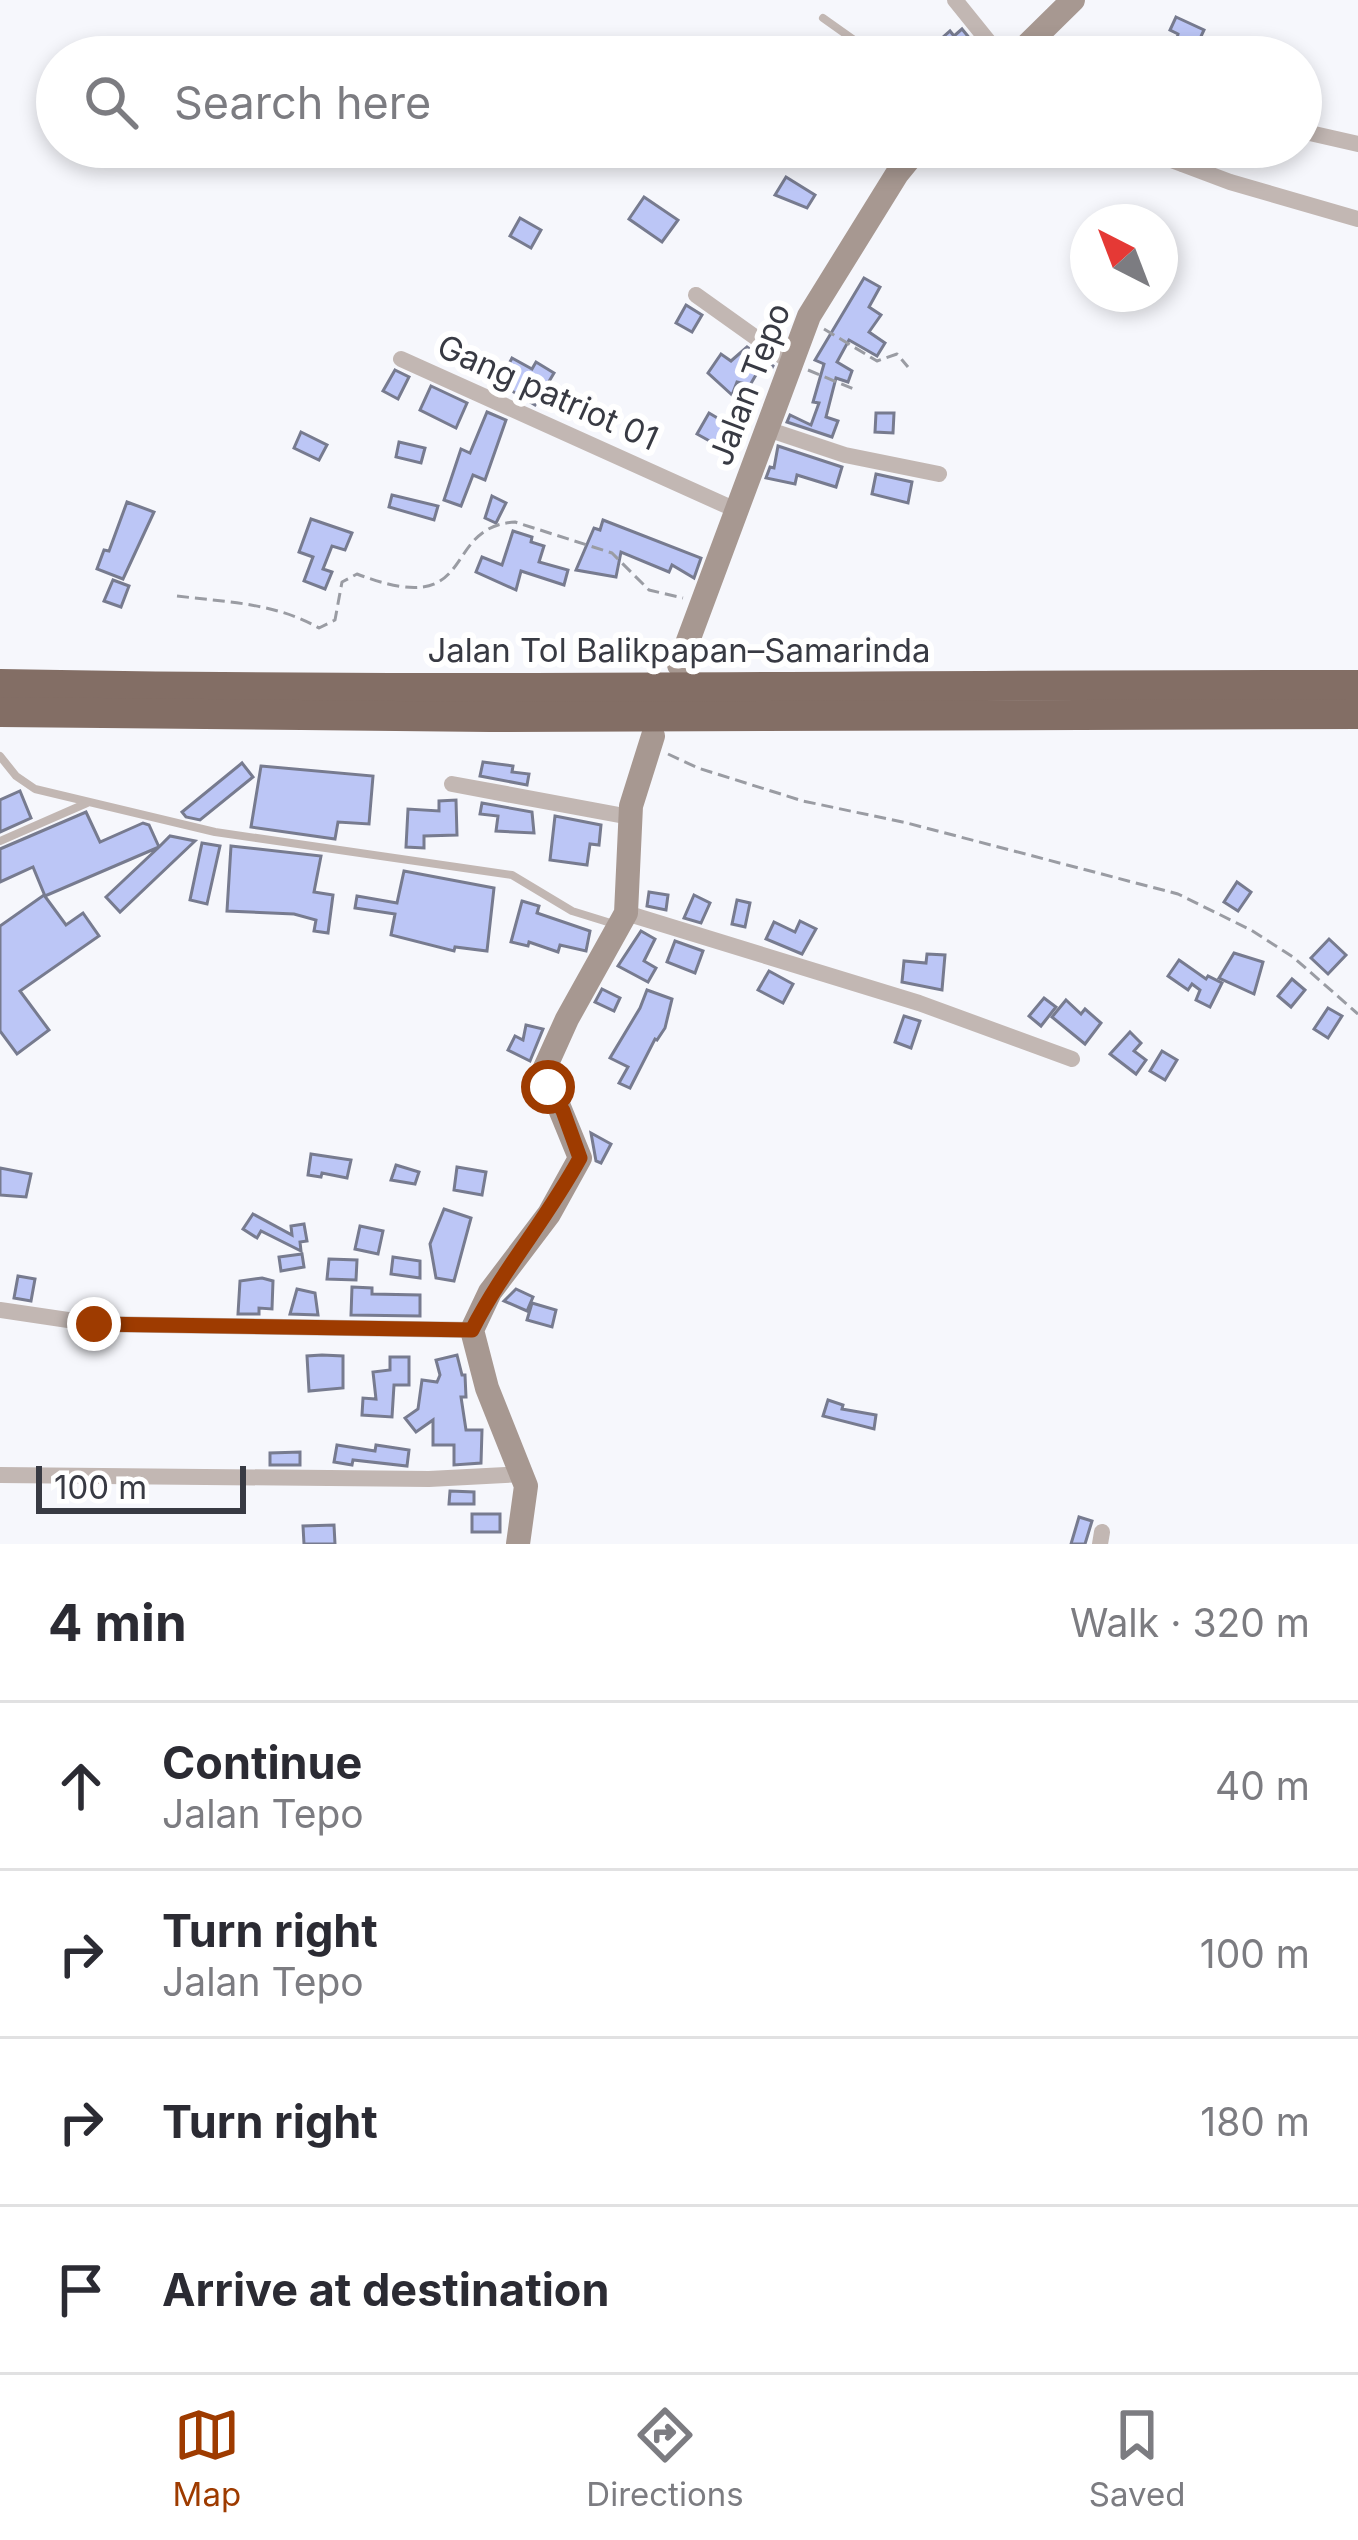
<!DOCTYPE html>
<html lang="en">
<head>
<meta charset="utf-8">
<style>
	body { margin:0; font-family:Inter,sans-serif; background:#f2f2f3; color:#2b2b33 }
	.compass { position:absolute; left:1070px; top:204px; width:108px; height:108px; border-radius:50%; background:#fff; box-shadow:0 6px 18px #0003; rotate:318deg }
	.scale { position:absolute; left:36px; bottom:30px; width:210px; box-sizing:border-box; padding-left:12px; border:6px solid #383a43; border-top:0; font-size:33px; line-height:42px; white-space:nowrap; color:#383a43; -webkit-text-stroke:9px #fff; paint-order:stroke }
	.stop { position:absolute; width:36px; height:36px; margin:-27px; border:9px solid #9e3b00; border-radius:50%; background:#fff }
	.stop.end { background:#9e3b00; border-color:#fff; box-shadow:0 3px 12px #0008 }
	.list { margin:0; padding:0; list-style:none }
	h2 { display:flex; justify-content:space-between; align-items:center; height:156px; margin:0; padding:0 48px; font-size:51px }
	h2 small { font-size:39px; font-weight:400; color:#7c7c81 }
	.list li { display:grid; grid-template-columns:78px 1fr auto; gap:36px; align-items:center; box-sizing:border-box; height:168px; padding:0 48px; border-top:3px solid #e1e1e2 }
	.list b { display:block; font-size:45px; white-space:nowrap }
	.list p { margin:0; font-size:39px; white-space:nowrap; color:#7c7c81 }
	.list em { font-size:39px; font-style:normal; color:#7c7c81 }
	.icon { flex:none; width:66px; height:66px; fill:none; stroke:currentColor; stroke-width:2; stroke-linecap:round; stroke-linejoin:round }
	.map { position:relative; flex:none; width:1358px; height:1544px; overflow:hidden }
	.search { position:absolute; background:#fff; box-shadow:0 6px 18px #0003; left:36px; right:36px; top:36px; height:132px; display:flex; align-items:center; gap:30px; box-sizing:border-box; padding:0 42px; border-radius:66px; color:#7c7c81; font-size:45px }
	.sheet { height:828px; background:#fff }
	nav { display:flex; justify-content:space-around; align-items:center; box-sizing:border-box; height:168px; border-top:3px solid #e1e1e2; background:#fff; font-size:33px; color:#7c7c81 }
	nav a { display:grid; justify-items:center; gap:6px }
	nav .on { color:#9e3b00 }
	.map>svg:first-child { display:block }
</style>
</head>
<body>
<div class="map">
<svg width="1358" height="1544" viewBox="0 0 1358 1544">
	<rect width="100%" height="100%" fill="#f6f7fc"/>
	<g fill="#bcc6f6" stroke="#777b8f" stroke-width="3">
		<polygon points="1176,17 1204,30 1198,43 1194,41 1191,57 1173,57 1178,34 1170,30"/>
		<polygon points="962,29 985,57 940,57 932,47 950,31 954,36"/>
		<polygon points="786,177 815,195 807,208 775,195"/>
		<polygon points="644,197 678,220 662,242 629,219"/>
		<polygon points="520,218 541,230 531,248 510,236"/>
		<polygon points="864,278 880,287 869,307 881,315 869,332 885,343 877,356 849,340 837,362 852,371 848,382 836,378 826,417 838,421 832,437 787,422 790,415 811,425 819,403 813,402 824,364 815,360"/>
		<polygon points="686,305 702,315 692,332 676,323"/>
		<polygon points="747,347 773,366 768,375 760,368 750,385 737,382 732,395 708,373 721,354 731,361"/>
		<polygon points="512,358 532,369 536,362 554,373 535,405 499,383"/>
		<polygon points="395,370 409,377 398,399 383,391"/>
		<polygon points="431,386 467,403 456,428 420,410"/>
		<polygon points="487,412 506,420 485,480 473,475 461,506 444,500 461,449 470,453"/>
		<polygon points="709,413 736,429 724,449 697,434"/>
		<polygon points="876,413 894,413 893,433 875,432"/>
		<polygon points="301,432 327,445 319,460 294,448"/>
		<polygon points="399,442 425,448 421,463 396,457"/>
		<polygon points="778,446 842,467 836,487 797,475 795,484 766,478 770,467 774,468"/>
		<polygon points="876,474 912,482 908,503 872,494"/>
		<polygon points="392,495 438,506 434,520 389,507"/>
		<polygon points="492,496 506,503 496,523 485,518"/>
		<polygon points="127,502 154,512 123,579 97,569 104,550 109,551"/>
		<polygon points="311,519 352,533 345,550 332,546 323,569 332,572 325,589 304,581 313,557 299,552"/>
		<polygon points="603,520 701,558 694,578 672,565 669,572 621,552 616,577 576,570 594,528 600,530"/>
		<polygon points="513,531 532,537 531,542 544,546 539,562 568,570 564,585 521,571 516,590 476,572 482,557 502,565"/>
		<polygon points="113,580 129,586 121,607 104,601"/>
		<polygon points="483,762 513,766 512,772 529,774 527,785 480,776"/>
		<polygon points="242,763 253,777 200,820 186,817 182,812"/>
		<polygon points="261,766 373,776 369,824 338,822 335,839 251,827"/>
		<polygon points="20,791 31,818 0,832 0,800"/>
		<polygon points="456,800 457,835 424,836 424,848 406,847 408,809 439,811 439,801"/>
		<polygon points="482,803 532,812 534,833 496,831 498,816 480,814"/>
		<polygon points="86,812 100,842 143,823 149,825 159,847 170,836 195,841 120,912 106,897 159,847 45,896 33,867 0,882 0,849"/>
		<polygon points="555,816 601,825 599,845 590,844 587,865 550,860"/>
		<polygon points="202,843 220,846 207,904 190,900"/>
		<polygon points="231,846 321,856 314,892 333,895 328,933 314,931 316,920 294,914 227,911"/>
		<polygon points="404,871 494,888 487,951 455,947 454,951 391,935 395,914 355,908 357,896 397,903"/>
		<polygon points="1237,882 1251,892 1238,911 1224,902"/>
		<polygon points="649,892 668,895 666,910 647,906"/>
		<polygon points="44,895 66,925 83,913 99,936 20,991 49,1030 17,1054 0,1031 0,926"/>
		<polygon points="694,895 710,903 701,923 684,918"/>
		<polygon points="737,900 750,903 745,927 732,924"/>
		<polygon points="522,901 539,906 537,913 590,931 586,951 560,945 558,952 529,942 528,946 511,942"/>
		<polygon points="800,921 816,929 802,954 766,939 774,922 795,932"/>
		<polygon points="641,931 655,939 644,961 656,968 648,982 618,966"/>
		<polygon points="1329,939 1346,955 1328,974 1311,958"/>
		<polygon points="675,941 703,951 695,973 667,962"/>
		<polygon points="1234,953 1263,962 1254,994 1219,978"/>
		<polygon points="927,954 945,955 942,990 902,982 904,961 926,963"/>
		<polygon points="1179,960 1206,979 1208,976 1222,983 1210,1007 1196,1000 1200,990 1192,984 1188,990 1168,976"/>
		<polygon points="769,971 793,984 783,1003 758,990"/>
		<polygon points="1292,979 1305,990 1291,1007 1278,996"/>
		<polygon points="602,989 620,998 614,1011 595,1002"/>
		<polygon points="647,990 672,999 665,1028 657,1040 655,1039 630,1088 619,1083 628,1067 610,1058 640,1008"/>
		<polygon points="1044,998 1056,1007 1041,1026 1029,1016"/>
		<polygon points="1066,1000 1081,1014 1085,1009 1101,1023 1085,1044 1052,1017"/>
		<polygon points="1328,1008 1342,1016 1328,1038 1314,1029"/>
		<polygon points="904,1016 920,1021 911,1048 895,1042"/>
		<polygon points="526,1025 543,1029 530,1061 508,1050 515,1036 523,1040"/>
		<polygon points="1130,1032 1141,1043 1134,1051 1146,1060 1136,1074 1110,1054"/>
		<polygon points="1162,1051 1177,1060 1165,1080 1150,1071"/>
		<polygon points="591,1133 611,1144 601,1163 596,1161"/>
		<polygon points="311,1154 351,1160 347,1178 322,1173 321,1177 308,1175"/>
		<polygon points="396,1165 419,1172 415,1184 391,1180"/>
		<polygon points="457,1167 486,1172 482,1195 454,1190"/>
		<polygon points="0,1168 31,1174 26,1197 0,1195"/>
		<polygon points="444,1209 471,1218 454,1281 436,1278 430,1244"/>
		<polygon points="253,1214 292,1235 291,1226 304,1224 307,1241 300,1242 301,1251 261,1231 257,1238 243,1229"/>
		<polygon points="360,1226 383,1231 378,1254 355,1249"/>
		<polygon points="302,1254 304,1267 281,1271 279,1257"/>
		<polygon points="393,1257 420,1261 420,1278 391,1274"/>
		<polygon points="329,1259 357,1260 356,1280 327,1279"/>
		<polygon points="18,1276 35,1279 31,1301 14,1298"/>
		<polygon points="262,1278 273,1281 272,1309 259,1308 259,1314 238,1314 240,1281"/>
		<polygon points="352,1287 372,1288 372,1294 420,1295 420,1316 351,1315"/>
		<polygon points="297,1289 315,1293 318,1315 290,1314"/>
		<polygon points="516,1289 533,1297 527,1311 504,1301"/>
		<polygon points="532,1303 556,1310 552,1327 527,1320"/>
		<polygon points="322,1355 343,1356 343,1388 309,1391 307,1356"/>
		<polygon points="457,1355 462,1375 465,1375 466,1397 461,1397 466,1430 482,1430 481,1463 454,1465 454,1445 433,1445 433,1420 416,1432 405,1418 418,1409 422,1380 437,1382 440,1375 436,1360"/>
		<polygon points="390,1357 409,1357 409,1385 394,1385 392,1417 362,1415 363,1398 376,1399 373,1372 390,1370"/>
		<polygon points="828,1400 843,1405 842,1409 876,1415 874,1429 823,1416"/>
		<polygon points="337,1445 375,1451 376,1445 409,1450 407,1466 353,1460 352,1465 334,1462"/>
		<polygon points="300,1452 300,1465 270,1465 270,1453"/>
		<polygon points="450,1491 474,1492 474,1504 449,1504"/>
		<rect x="472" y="1514" width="28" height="18"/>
		<polygon points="1079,1517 1092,1521 1085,1544 1071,1544"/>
		<polygon points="334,1525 335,1544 304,1544 303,1526"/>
	</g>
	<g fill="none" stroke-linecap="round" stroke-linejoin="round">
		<g stroke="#9a9ca3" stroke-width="3" stroke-dasharray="12 6" stroke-linecap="butt">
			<polyline points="824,329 877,361 897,354 908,367"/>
			<polyline points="808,370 856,390"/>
			<path d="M177 596C226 602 276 603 319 628L335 620 342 582 357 574C482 622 438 527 515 522L612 553 649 590 683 598"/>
			<polyline points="668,754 698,768 803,801 907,823 1178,894 1251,930 1293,957 1358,1014"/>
		</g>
		<g stroke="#c2b7b3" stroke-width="8">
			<polyline points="823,18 878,57"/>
			<polyline points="844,57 854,40"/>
			<polyline points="0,756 16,776 35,789 215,832 512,875 572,911 614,924"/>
			<polyline points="0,841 87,803"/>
		</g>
		<g stroke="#c2b7b3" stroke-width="16">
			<polyline points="955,0 1001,57"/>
			<polyline points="1301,131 1358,144"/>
			<polyline points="1137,147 1230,182 1358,219"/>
			<polyline points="1183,164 1190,147"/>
			<polyline points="696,295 790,362"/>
			<polyline points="401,359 736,510"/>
			<polyline points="767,429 845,455 939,474"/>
			<polyline points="452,784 630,817"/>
			<polyline points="626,913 919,1003 1072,1059"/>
			<polyline points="0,1310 95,1324 472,1330"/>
			<polyline points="0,1475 429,1479 523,1474"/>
			<polyline points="1100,1544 1102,1532"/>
		</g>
		<g stroke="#a79891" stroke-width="24">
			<polyline points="1015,57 1073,0"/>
			<polyline points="679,665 809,316 897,174 919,147"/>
			<polyline points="518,1544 526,1486 487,1388 472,1330 490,1292 549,1214 580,1158 544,1070 567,1019 626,913 631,806 653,736"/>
		</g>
		<g stroke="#836e65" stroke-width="30">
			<path d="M0 684C453 693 905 684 1358 685"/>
			<polyline points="0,712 490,717 1358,714"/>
		</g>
	</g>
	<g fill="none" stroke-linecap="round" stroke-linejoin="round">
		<path stroke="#9e3b00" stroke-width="15" d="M94 1324 472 1330C503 1269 547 1219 580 1158L563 1111 548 1087"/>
	</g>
	<g text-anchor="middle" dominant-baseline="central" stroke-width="12" stroke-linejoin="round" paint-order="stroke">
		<g font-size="33" fill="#383a43" stroke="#fff">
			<text transform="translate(749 384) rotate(-69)">Jalan Tepo</text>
			<text transform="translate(548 392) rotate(24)">Gang patriot 01</text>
			<text x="679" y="650">Jalan Tol Balikpapan–Samarinda</text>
		</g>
	</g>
</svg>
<svg class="compass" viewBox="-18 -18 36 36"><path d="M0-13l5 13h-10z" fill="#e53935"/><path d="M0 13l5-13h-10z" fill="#7c7c81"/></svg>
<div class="scale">100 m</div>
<div class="stop" style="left:548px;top:1087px"></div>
<div class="stop end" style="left:94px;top:1324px"></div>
<div class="search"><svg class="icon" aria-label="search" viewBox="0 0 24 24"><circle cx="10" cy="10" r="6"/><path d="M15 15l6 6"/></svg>Search here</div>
</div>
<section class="sheet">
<h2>4 min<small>Walk · 320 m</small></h2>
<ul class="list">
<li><svg class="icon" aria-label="ahead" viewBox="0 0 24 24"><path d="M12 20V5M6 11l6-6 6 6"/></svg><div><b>Continue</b><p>Jalan Tepo</p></div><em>40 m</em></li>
<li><svg class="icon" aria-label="right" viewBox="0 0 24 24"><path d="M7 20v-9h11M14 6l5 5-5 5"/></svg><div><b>Turn right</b><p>Jalan Tepo</p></div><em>100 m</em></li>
<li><svg class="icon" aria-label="right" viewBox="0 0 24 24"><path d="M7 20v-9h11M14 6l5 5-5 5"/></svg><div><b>Turn right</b></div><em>180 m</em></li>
<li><svg class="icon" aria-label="arrive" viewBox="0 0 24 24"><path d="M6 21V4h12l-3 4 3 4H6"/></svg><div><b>Arrive at destination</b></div></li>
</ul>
</section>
<nav>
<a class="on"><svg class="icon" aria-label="map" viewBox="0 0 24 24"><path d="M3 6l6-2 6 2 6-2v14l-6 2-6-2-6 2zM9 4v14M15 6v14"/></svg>Map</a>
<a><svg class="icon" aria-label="directions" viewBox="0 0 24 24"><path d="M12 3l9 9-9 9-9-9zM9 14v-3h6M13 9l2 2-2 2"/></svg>Directions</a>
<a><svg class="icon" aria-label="saved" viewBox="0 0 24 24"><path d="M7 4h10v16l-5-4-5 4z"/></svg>Saved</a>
</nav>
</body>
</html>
